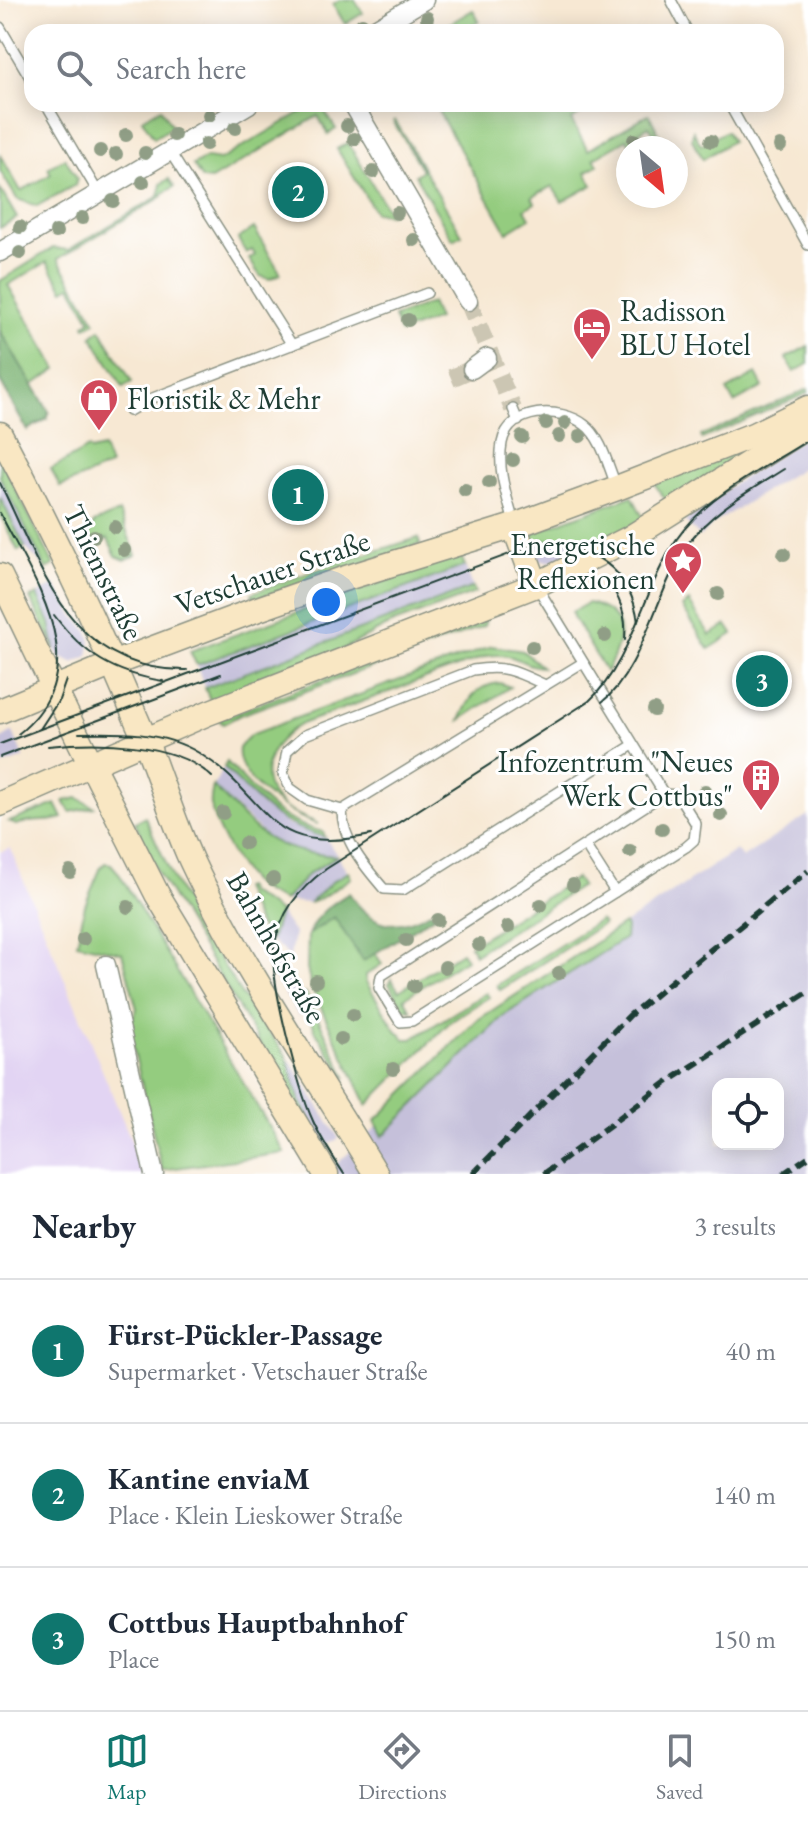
<!DOCTYPE html>
<html lang="en">
<head>
<meta charset="utf-8">
<style>
	body { margin:0; font-family:"EB Garamond",serif; background:#f2f2f3; color:#1f2937 }
	.controls { position:absolute; right:24px; bottom:24px; display:grid; overflow:hidden; border-radius:16px; box-shadow:0 4px 20px #0003 }
	.controls button { width:72px; height:72px; display:grid; place-items:center; padding:0; border:0; border-bottom:2px solid #e0e1e3; background:#fff; color:#1f2937; font:40px sans-serif }
	.compass { position:absolute; left:616px; top:136px; width:72px; height:72px; border-radius:50%; background:#fff; box-shadow:0 4px 20px #0003; rotate:151deg }
	.you { position:absolute; left:326px; top:602px; width:28px; height:28px; margin:-20px; border:6px solid #fff; border-radius:50%; background:#1a73e8; box-shadow:0 0 0 12px #1a73e833 }
	.badge { display:grid; place-items:center; width:52px; height:52px; border-radius:50%; background:#0f766e; color:#fff; font-size:26px; font-weight:700 }
	.pin { position:absolute; translate:-50% -50%; border:4px solid #fff; box-shadow:0 2px 8px #0006 }
	.list { margin:0; padding:0; list-style:none }
	h2 { display:flex; justify-content:space-between; align-items:center; height:104px; margin:0; padding:0 32px; font-size:34px }
	h2 small { font-size:26px; font-weight:400; color:#747a83 }
	.list li { display:grid; grid-template-columns:52px 1fr auto; gap:24px; align-items:center; box-sizing:border-box; height:144px; padding:0 32px; border-top:2px solid #e0e1e3 }
	.list b { display:block; font-size:30px; white-space:nowrap }
	.list p { margin:0; font-size:26px; white-space:nowrap; color:#747a83 }
	.list em { font-size:26px; font-style:normal; color:#747a83 }
	.icon { flex:none; width:44px; height:44px; fill:none; stroke:currentColor; stroke-width:2; stroke-linecap:round; stroke-linejoin:round }
	.map { position:relative; flex:none; width:808px; height:1174px; overflow:hidden }
	.search { position:absolute; background:#fff; box-shadow:0 4px 20px #0003; left:24px; right:24px; top:24px; height:88px; display:flex; align-items:center; gap:20px; box-sizing:border-box; padding:0 28px; border-radius:24px; color:#747a83; font-size:30px }
	.sheet { height:536px; background:#fff }
	nav { display:flex; justify-content:space-around; align-items:center; box-sizing:border-box; height:112px; border-top:2px solid #e0e1e3; background:#fff; font-size:22px; color:#747a83 }
	nav a { display:grid; justify-items:center; gap:4px }
	nav .on { color:#0f766e }
	.map>svg:first-child { display:block }
</style>
</head>
<body>
<div class="map">
<svg width="808" height="1174" viewBox="0 0 808 1174">
	<rect width="100%" height="100%" fill="#fff"/>
	<filter id="ink" filterUnits="userSpaceOnUse"><feTurbulence type="fractalNoise" baseFrequency=".0125" numOctaves="2"/><feDisplacementMap in="SourceGraphic" scale="16" xChannelSelector="R" yChannelSelector="G"/><feConvolveMatrix kernelMatrix="1 2 1 2 8 2 1 2 1" color-interpolation-filters="sRGB"/></filter>
	<filter id="wash" filterUnits="userSpaceOnUse"><feTurbulence type="fractalNoise" baseFrequency=".006" numOctaves="4" result="noise"/><feDisplacementMap in="SourceGraphic" scale="32" xChannelSelector="R" yChannelSelector="G"/><feGaussianBlur stdDeviation="1.8" result="paint"/><feColorMatrix in="noise" values="0 0 0 0 0 0 0 0 0 0 0 0 0 0 0 0 0 1.4 0 .05"/><feComposite in="paint" operator="in"/></filter>
	<g filter="url(#wash)">
		<rect width="100%" height="100%" fill="#f7e8d3"/>
		<polygon fill="#e2d4f3" points="10,848 144,1171 145,1174 0,1174 0,852"/>
		<g fill="#c5c0da" fill-rule="evenodd">
			<polygon points="808,435 808,464 713,524 700,537 685,521 701,506"/>
			<polygon points="0,477 46,569 25,547 0,497"/>
			<polygon points="538,539 567,539 587,547 571,562 540,561 532,541"/>
			<polygon points="465,566 473,587 205,688 196,664"/>
			<polygon points="55,585 75,617 87,630 91,641 88,656 73,663 59,657 55,649 50,623 37,595"/>
			<polygon points="13,732 24,758 0,766 0,740"/>
			<polygon points="224,767 263,807 288,825 325,837 348,872 333,881 309,903 284,901 308,874 336,856 304,854 273,843 213,786"/>
			<path d="M808 815V1174H326L382 1122 431 1069 614 931 736 850 742 858ZM718 1084H778V1144H718Z"/>
			<polygon points="279,912 294,933 290,957 271,940"/>
			<polygon points="270,957 290,975 300,1018 269,969"/>
			<polygon points="286,1055 339,1138 325,1147 299,1099"/>
		</g>
		<g fill="#94cc7f" stroke="#5a845a" stroke-width="2">
			<polygon points="340,0 355,0 363,13 345,24 333,4"/>
			<polygon points="473,10 479,21 460,32 436,32"/>
			<polygon points="315,104 320,104 336,129 328,134 318,116 211,180 202,179 193,165 206,158 220,160"/>
			<polygon points="434,104 560,104 567,114 585,104 598,104 571,120 588,150 649,114 659,135 657,138 649,126 638,133 645,145 632,148 627,139 594,158 598,165 586,172 593,185 562,202 552,186 532,197 535,203 525,209 530,218 507,232"/>
			<polygon points="161,108 172,127 154,138 142,119"/>
			<polygon points="395,120 462,235 453,240 415,175 422,170 393,121"/>
			<polygon points="693,131 701,145 726,131 732,141 703,159 692,139"/>
			<polygon points="348,143 349,144 390,214 375,212 337,149"/>
			<polygon points="0,155 21,191 51,174 48,168 65,158 77,178 75,185 37,206 17,199 0,171"/>
			<polygon points="169,179 174,187 162,194 163,196 58,259 96,322 86,327 85,325 91,320 71,286 64,290 47,262 8,285 57,369 33,385 49,412 47,419 27,430 0,381 0,281 53,248 68,250 159,196 161,184"/>
			<polygon points="0,189 17,218 0,228"/>
			<polygon points="254,228 281,274 269,279 260,276 249,259 255,255 252,250 246,253 238,239"/>
			<polygon points="431,303 438,319 400,333 394,317"/>
			<polygon points="100,329 132,382 123,387 92,336"/>
			<polygon points="808,346 808,364 794,372 786,358"/>
			<polygon points="756,374 763,387 734,403 727,390"/>
			<polygon points="808,389 808,393 702,439 701,436"/>
			<polygon points="808,416 670,506 654,483"/>
			<polygon points="88,448 90,451 103,448 110,466 60,487 51,469"/>
			<polygon points="0,458 54,565 46,569 0,477"/>
			<polygon points="632,496 645,521 587,547 567,539 532,541 530,536 539,530"/>
			<polygon points="0,497 25,547 18,551 0,514"/>
			<polygon points="119,512 136,555 125,560 116,556 108,539 94,542 87,536 94,523"/>
			<polygon points="418,538 420,544 254,599 252,593 328,566"/>
			<polygon points="460,554 465,566 200,664 196,664 190,651"/>
			<polygon points="473,587 475,593 391,624 326,658 211,702 205,688"/>
			<polygon points="37,595 50,623 55,649 30,598"/>
			<polygon points="689,602 710,635 727,625 733,634 709,649 682,607"/>
			<path d="M588 603C630 613 623 642 606 672L573 617 572 612Z"/>
			<polygon points="486,619 484,626 240,715 223,724 218,719"/>
			<path d="M492 646 523 651 542 667C520 666 517 651 487 656L301 724C270 741 250 780 284 807 294 815 308 818 318 824 292 817 234 779 239 748L250 735Z"/>
			<path d="M500 683 510 687 460 720C469 699 476 685 500 683Z"/>
			<path d="M227 762C259 796 276 821 323 832L325 837C275 824 259 803 224 767Z"/>
			<path d="M213 786C259 833 268 852 337 856L308 874 284 901C274 897 264 893 256 886 240 873 213 825 211 805 210 798 212 792 213 786Z"/>
			<polygon points="78,798 94,807 70,812 64,801"/>
			<path d="M56 804 63 818C49 823 33 819 16 825L9 822Z"/>
			<polygon points="145,817 174,881 197,922 241,994 286,1055 299,1099 325,1147 322,1148 157,871 135,822"/>
			<polygon points="105,863 111,864 118,872 285,1153 162,1170 128,1026 137,1009 122,953 77,943 85,905 101,867"/>
			<polygon points="348,872 351,878 318,900 309,903 333,881"/>
			<polygon points="576,878 581,886 475,954 470,946"/>
			<polygon points="245,887 248,892 279,912 271,940 259,926 242,888"/>
			<polygon points="334,916 363,961 375,953 382,964 366,975 366,982 396,1030 405,1039 412,1039 486,993 489,997 452,1020 367,1105 312,989 307,969 308,935"/>
			<polygon points="600,920 603,924 500,990 497,985"/>
			<polygon points="624,924 626,928 625,938 503,1016 383,1136 375,1121 476,1021"/>
			<polygon points="461,952 466,959 404,998 411,1010 404,1009 389,984 391,979 399,991"/>
			<polygon points="306,993 346,1077 345,1078 315,1030 303,994"/>
		</g>
		<g fill="#77b06e" stroke="#4b7651" stroke-width="2">
			<polygon points="0,331 49,412 47,419 27,430 0,381"/>
			<path d="M349 893C372 927 395 932 430 912L437 914 363 961 334 917 308 935C316 913 331 905 349 893Z"/>
		</g>
	</g>
	<g filter="url(#ink)">
		<g fill="none" stroke-linecap="round" stroke-linejoin="round">
			<g stroke="#ccc6b3" stroke-width="18" stroke-dasharray="18 9" stroke-linecap="butt">
				<polyline points="468,301 513,409"/>
				<polyline points="451,378 472,369"/>
			</g>
			<g stroke="#8b9284" stroke-width="12">
				<g id="lane">
					<polyline points="671,0 688,32"/>
					<polyline points="0,27 32,81"/>
					<polyline points="46,104 99,194"/>
					<polyline points="729,104 808,245"/>
					<polyline points="170,152 292,345"/>
					<polyline points="513,409 518,421"/>
					<polyline points="129,411 150,399 427,293"/>
					<path d="M514 523C507 496 497 471 502 443 509 407 561 406 585 425 602 438 608 466 616 485"/>
					<polyline points="536,585 664,794"/>
					<path d="M582 663 342 810C342 840 365 867 384 889L403 890 633 745"/>
					<polygon points="664,794 678,795 696,824 694,840 686,847 412,1021 400,1022 379,988 381,976"/>
					<path d="M342 810 307 800 290 788 283 773 287 751 305 735 473 670C506 665 515 671 545 685"/>
					<polyline points="585,845 615,892"/>
				</g>
			</g>
			<g stroke="#8b9284" stroke-width="21">
				<g id="street">
					<polyline points="370,32 424,0"/>
					<polyline points="353,104 468,301"/>
					<polyline points="0,252 249,104"/>
					<polyline points="472,369 487,358"/>
					<polyline points="106,965 154,1174"/>
				</g>
			</g>
			<g stroke="#8b9284" stroke-width="27">
				<g id="secondary">
					<path d="M0 434C52 531 99 630 141 730 159 773 172 818 191 860 243 971 314 1070 376 1174"/>
					<polyline points="514,526 536,585"/>
					<polyline points="0,576 81,744 157,894 326,1174"/>
					<polyline points="0,711 125,659 258,609 343,579 514,526 617,488 753,435 808,408"/>
					<polyline points="0,804 208,713 536,585 630,538 808,426"/>
				</g>
			</g>
			<use href="#lane" stroke="#fff" stroke-width="9"/>
			<use href="#street" stroke="#fff" stroke-width="18"/>
			<use href="#secondary" stroke="#f9e7c3" stroke-width="24"/>
			<g stroke="#1f3d34" stroke-width="2">
				<path d="M0 483C43 570 70 672 187 670"/>
				<path d="M0 513C35 583 99 670 18 734"/>
				<path d="M605 577C620 597 627 615 625 640"/>
				<path d="M54 615C84 655 113 673 163 681"/>
				<path d="M602 702C642 671 657 589 687 545 710 512 751 490 784 469"/>
				<polyline points="40,729 59,700 66,680"/>
				<path d="M79 733C119 732 163 731 199 753 272 798 262 858 371 835"/>
				<path d="M0 744 539 543C591 544 631 568 638 622"/>
				<path d="M48 746C96 741 175 741 212 777"/>
				<polyline points="0,757 221,674"/>
				<path d="M344 1174C333 1157 321 1139 313 1121 299 1090 269 980 274 948 280 913 298 890 326 869L589 701C631 663 644 588 676 540 707 495 763 469 808 440"/>
			</g>
			<g stroke="#1f3d34" stroke-width="6" stroke-dasharray="12 6" stroke-linecap="butt">
				<polyline points="473,1174 630,1015 808,871"/>
				<polyline points="544,1174 666,1083 808,992"/>
				<polyline points="783,1174 808,1157"/>
			</g>
		</g>
		<g fill="#909e86">
			<circle cx="427" cy="18" r="7"/>
			<circle cx="362" cy="24" r="7"/>
			<circle cx="209" cy="115" r="7"/>
			<circle cx="347" cy="126" r="7"/>
			<circle cx="235" cy="128" r="7"/>
			<circle cx="126" cy="135" r="7"/>
			<circle cx="174" cy="135" r="7"/>
			<circle cx="354" cy="139" r="7"/>
			<circle cx="634" cy="140" r="7"/>
			<circle cx="711" cy="141" r="7"/>
			<circle cx="206" cy="144" r="7"/>
			<circle cx="780" cy="146" r="7"/>
			<circle cx="100" cy="151" r="7"/>
			<circle cx="145" cy="153" r="7"/>
			<circle cx="116" cy="154" r="7"/>
			<circle cx="373" cy="172" r="7"/>
			<circle cx="143" cy="182" r="7"/>
			<circle cx="113" cy="201" r="7"/>
			<circle cx="397" cy="213" r="7"/>
			<circle cx="82" cy="218" r="7"/>
			<circle cx="20" cy="227" r="7"/>
			<circle cx="56" cy="232" r="7"/>
			<circle cx="414" cy="240" r="7"/>
			<circle cx="20" cy="253" r="7"/>
			<circle cx="408" cy="320" r="7"/>
			<circle cx="546" cy="423" r="7"/>
			<circle cx="565" cy="423" r="7"/>
			<circle cx="559" cy="436" r="7"/>
			<circle cx="580" cy="436" r="7"/>
			<circle cx="522" cy="437" r="7"/>
			<circle cx="513" cy="460" r="7"/>
			<circle cx="489" cy="482" r="7"/>
			<circle cx="465" cy="490" r="7"/>
			<circle cx="115" cy="527" r="7"/>
			<circle cx="94" cy="536" r="7"/>
			<circle cx="124" cy="550" r="7"/>
			<circle cx="784" cy="554" r="7"/>
			<circle cx="718" cy="594" r="7"/>
			<circle cx="605" cy="636" r="7"/>
			<circle cx="532" cy="647" r="7"/>
			<circle cx="654" cy="710" r="7"/>
			<circle cx="689" cy="766" r="7"/>
			<circle cx="705" cy="791" r="7"/>
			<circle cx="223" cy="813" r="7"/>
			<circle cx="721" cy="815" r="7"/>
			<circle cx="662" cy="829" r="7"/>
			<circle cx="245" cy="843" r="7"/>
			<circle cx="630" cy="851" r="7"/>
			<circle cx="70" cy="872" r="7"/>
			<circle cx="273" cy="879" r="7"/>
			<circle cx="573" cy="885" r="7"/>
			<circle cx="541" cy="905" r="7"/>
			<circle cx="128" cy="907" r="7"/>
			<circle cx="438" cy="920" r="7"/>
			<circle cx="508" cy="927" r="7"/>
			<circle cx="83" cy="939" r="7"/>
			<circle cx="406" cy="940" r="7"/>
			<circle cx="479" cy="945" r="7"/>
			<circle cx="445" cy="967" r="7"/>
			<circle cx="559" cy="973" r="7"/>
			<circle cx="316" cy="981" r="7"/>
			<circle cx="414" cy="986" r="7"/>
			<circle cx="353" cy="1015" r="7"/>
			<circle cx="341" cy="1039" r="7"/>
			<circle cx="393" cy="1069" r="7"/>
		</g>
	</g>
	<defs>
		<g id="hotel-pin" transform="scale(2)"><path d="M0 17L-7.5 6A9.5 9.5 0 1 1 7.5 6Z" fill="#d1495b" stroke="#fff"/><path d="M-6-4.5h1.5V1H6V5H4.5V3h-9V5H-6ZM-4 0a1.8 1.8 0 1 1 3.6 0ZM.5 0V-2.5h3Q6-2.5 6 0Z" fill="#fff"/></g>
		<g id="shop-pin" transform="scale(2)"><path d="M0 17L-7.5 6A9.5 9.5 0 1 1 7.5 6Z" fill="#d1495b" stroke="#fff"/><path d="M-5-2.5h2.3a2.7 3.5 0 0 1 5.4 0H5L5.5 6h-11ZM-1.5-2.5h3a1.5 2.3 0 0 0-3 0Z" fill="#fff"/></g>
		<g id="sight-pin" transform="scale(2)"><path d="M0 17L-7.5 6A9.5 9.5 0 1 1 7.5 6Z" fill="#d1495b" stroke="#fff"/><path d="M0-6L1.8-2.2L6-1.7L2.9 1.2L3.7 5.4L0 3.3L-3.7 5.4L-2.9 1.2L-6-1.7L-1.8-2.2Z" fill="#fff"/></g>
		<g id="building-pin" transform="scale(2)"><path d="M0 17L-7.5 6A9.5 9.5 0 1 1 7.5 6Z" fill="#d1495b" stroke="#fff"/><path d="M-4-6H4V6H1V3H-1V6H-4ZM-2.5-4.3h1.7v1.8h-1.7ZM.8-4.3h1.7v1.8H.8ZM-2.5-1h1.7V.8h-1.7ZM.8-1h1.7V.8H.8Z" fill="#fff"/></g>
	</defs>
	<g fill-rule="evenodd">
		<use href="#hotel-pin" x="592" y="327"/>
		<use href="#shop-pin" x="99" y="398"/>
		<use href="#sight-pin" x="683" y="561"/>
		<use href="#building-pin" x="761" y="778"/>
	</g>
	<g text-anchor="middle" dominant-baseline="central" stroke-width="6" stroke-linejoin="round" paint-order="stroke">
		<g font-size="30" fill="#1f3d34" stroke="#fff" text-anchor="start">
			<text x="620" y="310">Radisson<tspan x="620" dy="34">BLU Hotel</tspan></text>
			<text x="127" y="398">Floristik &amp; Mehr</text>
			<text x="655" y="544" text-anchor="end">Energetische<tspan x="655" dy="34">Reflexionen</tspan></text>
			<text x="733" y="761" text-anchor="end">Infozentrum "Neues<tspan x="733" dy="34">Werk Cottbus"</tspan></text>
		</g>
		<g font-size="30" fill="#1f3d34" stroke="#fff">
			<text transform="translate(104 572) rotate(64)">Thiemstraße</text>
			<text transform="translate(272 572) rotate(-19)">Vetschauer Straße</text>
			<text transform="translate(277 947) rotate(60)">Bahnhofstraße</text>
		</g>
	</g>
</svg>
<div class="controls">
<button><svg class="icon" aria-label="locate" viewBox="0 0 24 24"><circle cx="12" cy="12" r="6"/><path d="M12 2v4M12 18v4M2 12h4M18 12h4"/></svg></button>
</div>
<svg class="compass" viewBox="-18 -18 36 36"><path d="M0-13l5 13h-10z" fill="#e53935"/><path d="M0 13l5-13h-10z" fill="#747a83"/></svg>
<div class="you"></div>
<div class="pin badge" style="left:298px;top:495px">1</div>
<div class="pin badge" style="left:298px;top:192px">2</div>
<div class="pin badge" style="left:762px;top:681px">3</div>
<div class="search"><svg class="icon" aria-label="search" viewBox="0 0 24 24"><circle cx="10" cy="10" r="6"/><path d="M15 15l6 6"/></svg>Search here</div>
</div>
<section class="sheet">
<h2>Nearby<small>3 results</small></h2>
<ul class="list">
<li><span class="badge">1</span><div><b>Fürst-Pückler-Passage</b><p>Supermarket · Vetschauer Straße</p></div><em>40 m</em></li>
<li><span class="badge">2</span><div><b>Kantine enviaM</b><p>Place · Klein Lieskower Straße</p></div><em>140 m</em></li>
<li><span class="badge">3</span><div><b>Cottbus Hauptbahnhof</b><p>Place</p></div><em>150 m</em></li>
</ul>
</section>
<nav>
<a class="on"><svg class="icon" aria-label="map" viewBox="0 0 24 24"><path d="M3 6l6-2 6 2 6-2v14l-6 2-6-2-6 2zM9 4v14M15 6v14"/></svg>Map</a>
<a><svg class="icon" aria-label="directions" viewBox="0 0 24 24"><path d="M12 3l9 9-9 9-9-9zM9 14v-3h6M13 9l2 2-2 2"/></svg>Directions</a>
<a><svg class="icon" aria-label="saved" viewBox="0 0 24 24"><path d="M7 4h10v16l-5-4-5 4z"/></svg>Saved</a>
</nav>
</body>
</html>
